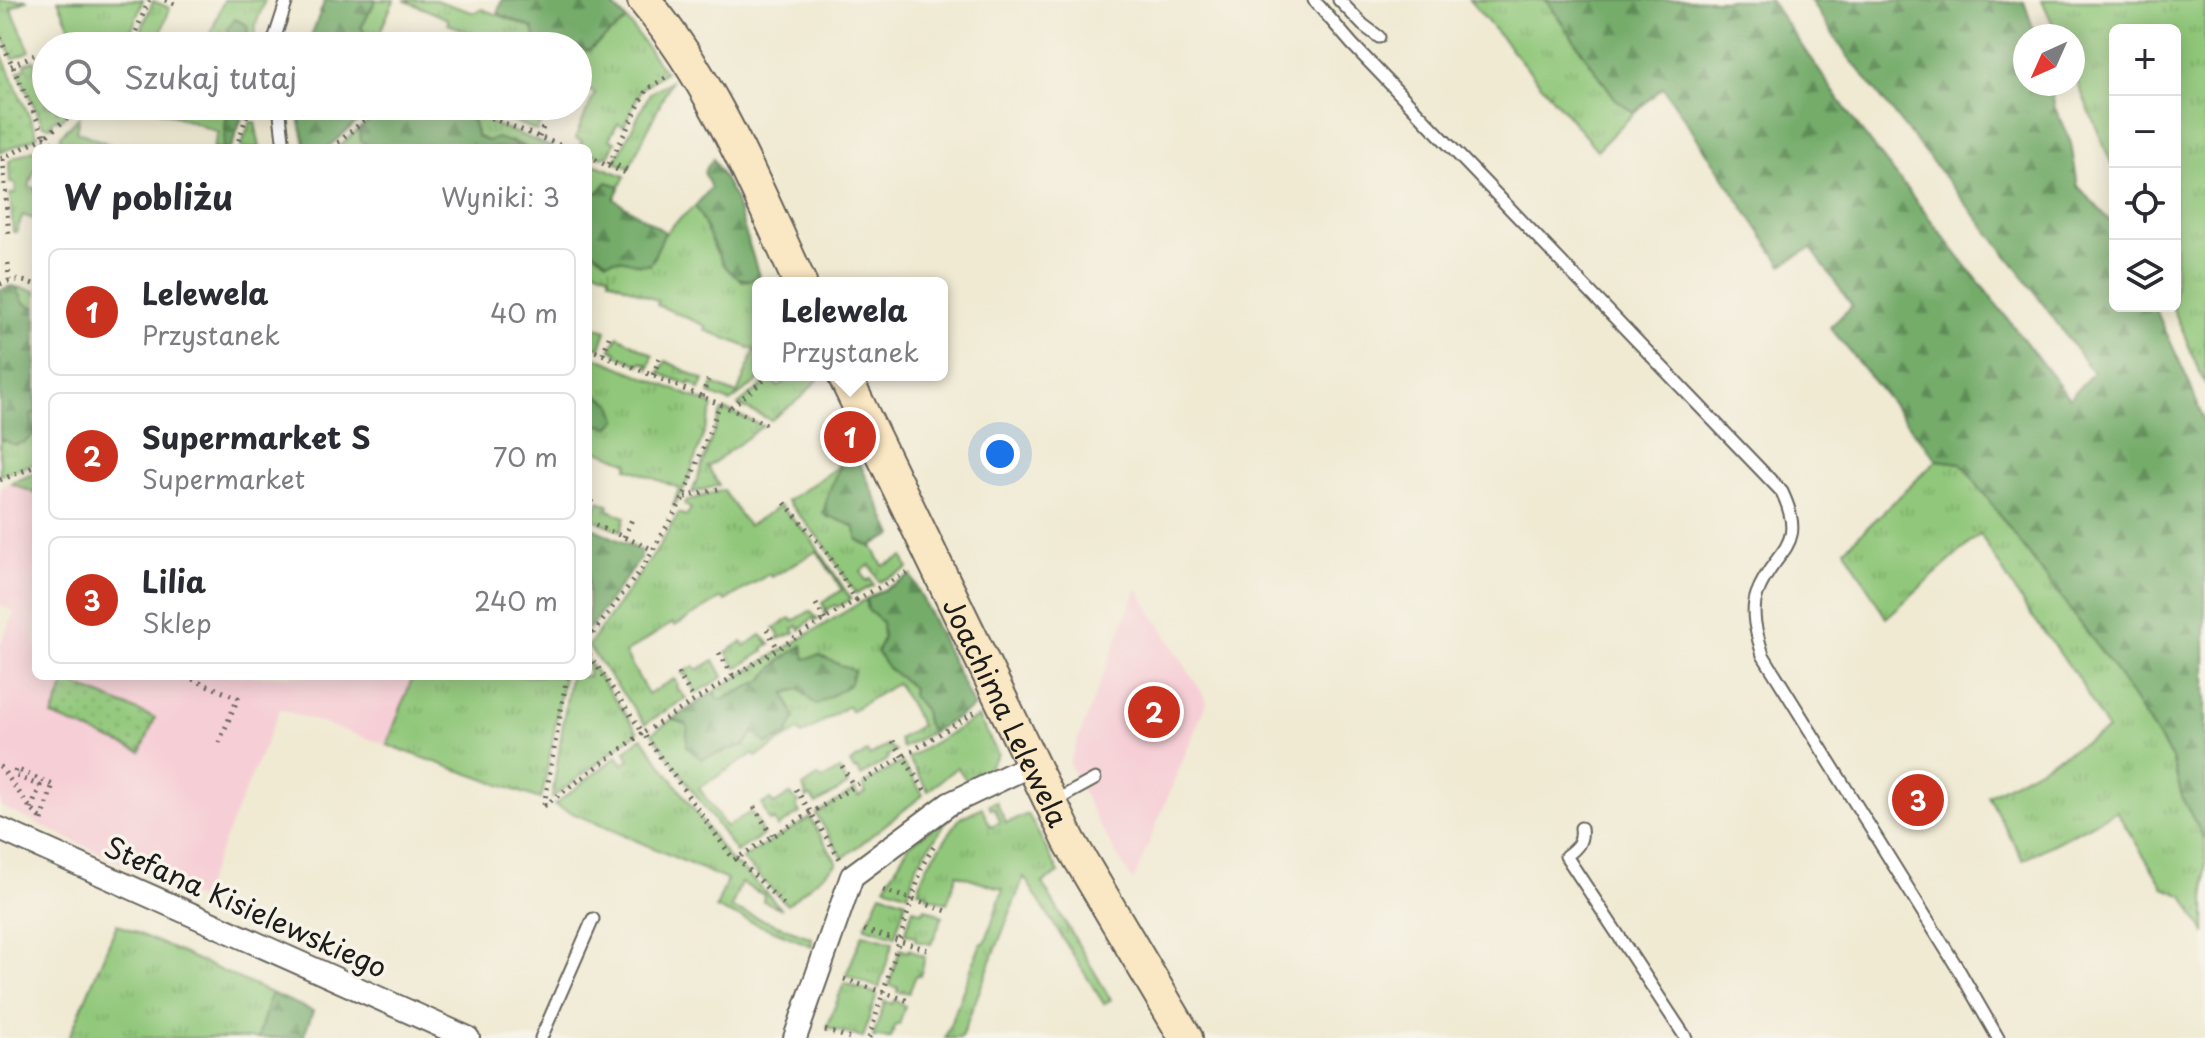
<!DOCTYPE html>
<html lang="pl">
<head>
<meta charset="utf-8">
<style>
	body { margin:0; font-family:"Playpen Sans",sans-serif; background:#f2f2f3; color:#2b2b33 }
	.controls { position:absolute; right:24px; top:24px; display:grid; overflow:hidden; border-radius:12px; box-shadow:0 4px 20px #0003 }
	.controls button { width:72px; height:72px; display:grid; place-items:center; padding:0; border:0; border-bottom:2px solid #e1e1e2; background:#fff; color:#2b2b33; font:40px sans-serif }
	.compass { position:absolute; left:2013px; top:24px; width:72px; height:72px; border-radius:50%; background:#fff; box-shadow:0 4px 20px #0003; rotate:225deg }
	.you { position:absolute; left:1000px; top:454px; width:28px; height:28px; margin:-20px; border:6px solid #fff; border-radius:50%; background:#1a73e8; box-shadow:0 0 0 12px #1a73e833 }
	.badge { display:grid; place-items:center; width:52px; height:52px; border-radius:50%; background:#c8321e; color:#fff; font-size:26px; font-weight:700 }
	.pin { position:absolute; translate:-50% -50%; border:4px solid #fff; box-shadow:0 2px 8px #0006 }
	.popup { position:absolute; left:752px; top:277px; width:196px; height:104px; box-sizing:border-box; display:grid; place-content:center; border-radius:12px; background:#fff; filter:drop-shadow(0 2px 6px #0005); font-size:26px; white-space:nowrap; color:#7c7c81 }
	.popup b { font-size:30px; color:#2b2b33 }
	.popup::after { content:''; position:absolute; left:50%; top:100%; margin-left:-16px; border:16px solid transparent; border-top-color:#fff }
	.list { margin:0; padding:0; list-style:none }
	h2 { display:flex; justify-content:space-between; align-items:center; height:104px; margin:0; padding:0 32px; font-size:34px }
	h2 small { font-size:26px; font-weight:400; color:#7c7c81 }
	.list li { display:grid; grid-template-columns:52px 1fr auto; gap:24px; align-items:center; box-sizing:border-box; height:128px; margin:0 16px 16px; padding:0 16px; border:2px solid #e1e1e2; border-radius:12px }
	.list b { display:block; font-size:30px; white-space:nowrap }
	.list p { margin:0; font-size:26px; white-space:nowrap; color:#7c7c81 }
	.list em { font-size:26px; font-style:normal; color:#7c7c81 }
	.icon { flex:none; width:44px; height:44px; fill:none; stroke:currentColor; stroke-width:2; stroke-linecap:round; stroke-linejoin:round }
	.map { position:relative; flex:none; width:2205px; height:1038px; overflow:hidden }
	.search { position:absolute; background:#fff; box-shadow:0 4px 20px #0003; left:32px; top:32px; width:560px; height:88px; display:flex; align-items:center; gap:20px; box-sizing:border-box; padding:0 28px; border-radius:44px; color:#7c7c81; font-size:30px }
	.panel { position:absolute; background:#fff; box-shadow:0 4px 20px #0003; left:32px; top:144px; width:560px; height:536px; border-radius:12px }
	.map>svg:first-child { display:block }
</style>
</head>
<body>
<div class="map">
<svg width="2205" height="1038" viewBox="0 0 2205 1038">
	<defs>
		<pattern id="grass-tufts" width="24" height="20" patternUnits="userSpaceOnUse" patternTransform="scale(2)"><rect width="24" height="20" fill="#91c77a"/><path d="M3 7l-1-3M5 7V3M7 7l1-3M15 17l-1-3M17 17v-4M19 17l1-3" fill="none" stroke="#7caa69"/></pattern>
		<pattern id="forest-firs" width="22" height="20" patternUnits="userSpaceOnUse" patternTransform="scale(2)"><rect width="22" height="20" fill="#74ac6a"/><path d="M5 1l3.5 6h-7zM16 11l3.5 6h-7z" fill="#5e8b56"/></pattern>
		<pattern id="park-dots" width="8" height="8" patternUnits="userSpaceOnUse" patternTransform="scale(2)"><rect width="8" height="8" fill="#91c77a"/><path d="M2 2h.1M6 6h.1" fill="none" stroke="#7caa69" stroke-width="1.8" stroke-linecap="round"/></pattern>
	</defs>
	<rect width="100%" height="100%" fill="#f7f3e8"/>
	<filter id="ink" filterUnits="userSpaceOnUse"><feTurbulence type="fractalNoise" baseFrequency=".0125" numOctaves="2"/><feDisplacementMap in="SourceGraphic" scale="16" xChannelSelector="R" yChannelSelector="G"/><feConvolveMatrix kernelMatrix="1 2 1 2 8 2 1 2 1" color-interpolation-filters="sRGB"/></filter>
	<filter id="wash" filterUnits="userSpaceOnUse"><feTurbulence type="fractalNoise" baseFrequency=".006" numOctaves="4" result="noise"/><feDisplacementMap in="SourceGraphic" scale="32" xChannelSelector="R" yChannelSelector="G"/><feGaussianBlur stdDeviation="1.8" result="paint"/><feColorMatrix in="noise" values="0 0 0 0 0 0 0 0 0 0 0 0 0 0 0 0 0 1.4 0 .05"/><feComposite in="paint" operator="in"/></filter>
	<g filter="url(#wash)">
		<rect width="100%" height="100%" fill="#f0ead3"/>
		<g fill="#f6cfd6">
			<polygon points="11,483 36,494 36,676 413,676 387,745 280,709 199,900 0,806 0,645 14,612 0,605 0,488"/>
			<polygon points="1137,588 1207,701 1133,882 1097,821 1069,763"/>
		</g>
		<g fill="url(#grass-tufts)" stroke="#56724b" stroke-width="2">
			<polygon points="0,0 28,0 11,8 30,51 13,59 0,29"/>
			<polygon points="58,0 143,0 126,46 78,46"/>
			<polygon points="224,0 265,0 256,24 254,46 249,42 247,25 229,27 224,46 206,46"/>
			<polygon points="376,0 394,0 377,39 390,46 369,46 371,40 361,28"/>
			<polygon points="404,0 435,0 475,13 482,9 533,28 536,40 547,46 528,46 498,33 495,42 448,24 448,19"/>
			<polygon points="1469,0 1546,0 1615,98 1634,113 1597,150"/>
			<polygon points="2042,0 2205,0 2205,384 2172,306 2175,306 2175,30 2115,30 2115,172 2073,72 2073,36 2058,36"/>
			<polygon points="153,1 170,8 159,39 175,46 144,46 136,43"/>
			<polygon points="627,20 665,72 641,89 624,126 618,123 609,139 615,142 609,155 602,157 588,152 588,148 579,148 582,141 575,138 595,93 578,87 578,46 588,51"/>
			<polygon points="34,60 46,87 46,106 55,106 57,111 73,106 60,121 56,118 51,123 52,127 43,125 18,72 26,68 25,64"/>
			<polygon points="671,81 629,168 615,162 650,93"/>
			<polygon points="148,106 186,106 209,113 236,106 226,120 223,148 213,148 218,132"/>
			<polygon points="436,106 448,106 554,148 527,148 513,141 487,142 477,136 472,120"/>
			<polygon points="502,106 524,109 522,115 540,123 537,131 498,115"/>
			<polygon points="79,117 76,131 118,148 74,148 61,142 60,136"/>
			<polygon points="250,122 255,122 260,148 241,148"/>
			<polygon points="359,129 361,141 372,148 337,148"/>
			<polygon points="36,149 36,166 29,186 36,189 36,220 23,215 16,232 13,232 10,194 16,193 15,183 10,183 9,162 13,158"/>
			<polygon points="588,162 625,176 620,186 607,183 597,193 588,189"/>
			<path d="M695 206 705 220 715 250 742 281 753 280 758 273 763 283H758V375H765L730 402 709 394 713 384 737 394 755 350 705 330 706 326 657 305 658 301 609 279V275L588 266V247L607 261 624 257 639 265 654 259C657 234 678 221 695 206Z"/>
			<polygon points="16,287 36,291 36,308 24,303"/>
			<polygon points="588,320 589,324 606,331 600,348 588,343"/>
			<polygon points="618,336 653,355 649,369 647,364 641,362 640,365 616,355 617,352 611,349"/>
			<polygon points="588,354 710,404 713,407 686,485 673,507 679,488 627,468 629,463 588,447 588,423 610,427 611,404 588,389"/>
			<polygon points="666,361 704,380 700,390 691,382 689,385 659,373"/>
			<polygon points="785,375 817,375 819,378 803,396 771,420 738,405 771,378 778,387 787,379"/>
			<polygon points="726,410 763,426 708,467 719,485 692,493 721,412"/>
			<polygon points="36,412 36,463 0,475 0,438 2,441"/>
			<path d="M830 417H837L849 447 851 446 855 453C833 467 829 494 827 517L844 521 854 526 858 540 873 548 883 566 903 557 908 569 879 582 870 565 861 571 866 581 870 579 874 585 856 594 823 543 787 501 838 467 820 429Z"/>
			<polygon points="1937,460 1961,463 2113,667 2172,759 2183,800 2205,840 2205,933 2184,896 2164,888 2116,811 2023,860 1988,796 2107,730 2079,679 2025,607 1980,534 1886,618 1845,549"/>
			<polygon points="36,473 36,494 11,483 12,482"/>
			<polygon points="723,490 748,526 780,506 810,537 851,599 837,607 835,605 828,609 826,614 824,612 826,610 822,603 842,590 817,551 772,577 769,574 725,601 722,598 675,626 673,623 625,653 648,694 674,679 678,685 676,687 686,698 645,724 588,646 655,553 679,513 686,516 691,509 684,504 686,501"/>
			<polygon points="599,501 609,506 607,509 625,517 621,531 593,519"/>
			<path d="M866 599 868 610 882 622C883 646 895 672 913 688L912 696 924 709 926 723 932 732 902 748 899 739 921 725 897 683 851 711 848 706 802 735 798 731 756 757 753 754 699 788 726 827 751 812 757 820 763 835 736 852 652 733 673 719 687 725 701 759 745 745 785 693 799 689 805 660 802 646 780 661 761 681 724 699H718L715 691Z"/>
			<polygon points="810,611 818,619 815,621 813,618 800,630 798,626 793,629 795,633 778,639 779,635 774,628 790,618 793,621"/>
			<polygon points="761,635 770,644 763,648 764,651 737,668 726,652 742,642 745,646"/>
			<polygon points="714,660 723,677 695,694 688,675 685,676 682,673 694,666 697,670"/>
			<polygon points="588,661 638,732 552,798 570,676 588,676"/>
			<polygon points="413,676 564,676 543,792 540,799 387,745"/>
			<polygon points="978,717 998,754 981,778 970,785 957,767 928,791 908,758"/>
			<polygon points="642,737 732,863 739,866 782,909 763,901 764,895 741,883 731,908 812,938 812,946 716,908 727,880 554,805 617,756 623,764 630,759 625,751"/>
			<polygon points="888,745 896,751 887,756 888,759 861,776 857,769 854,770 850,763 867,752 870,756"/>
			<polygon points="902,762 923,795 843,858 816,814 855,790 858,797 866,793 863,785"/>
			<polygon points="839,770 848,785 816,804 811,796 807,798 803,787 819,776 822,780"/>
			<polygon points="790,794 799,803 796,806 800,813 777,827 773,819 769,821 762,804 770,800 774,804"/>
			<polygon points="996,801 1006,823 1028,814 1059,873 1042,883 1111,1000 1104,1004 1024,877 961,1038 945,1038 981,943 985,943 1003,889 957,874 947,903 927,897 928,894 918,890 927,866 960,818 982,807 990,826 1000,822 995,808 991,809 989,804"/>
			<polygon points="950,816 916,866 908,894 885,886 909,845"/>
			<polygon points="810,818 837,863 787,905 742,859"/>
			<polygon points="881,893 906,901 895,936 865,927"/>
			<polygon points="925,908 943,916 931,944 915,941 916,937 905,933 913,909 923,912"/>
			<polygon points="117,924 271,993 258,1038 69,1038"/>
			<polygon points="863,934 893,942 879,988 846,975"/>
			<polygon points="900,949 908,952 909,949 925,957 920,976 916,975 909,993 897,992 898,988 889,985"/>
			<polygon points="844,983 877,994 863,1038 827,1027"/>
			<polygon points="894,1000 905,1006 899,1025 895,1025 891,1038 873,1037 885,1001 892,1004"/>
		</g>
		<g fill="url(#forest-firs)" stroke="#486443" stroke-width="2">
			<polygon points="325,0 376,0 361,28 371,40 369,46 327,46 310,39"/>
			<path d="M502 0H607L627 20 588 51C565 39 557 52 536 40L533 28 497 13Z"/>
			<polygon points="1546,0 1770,0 1854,121 2069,398 2093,373 2014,264 1846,54 1810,0 2024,2 2036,36 2025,36 2025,84 2050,84 2055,108 2071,143 2078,186 2115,226 2115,306 2154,306 2189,382 2205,424 2205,840 2183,800 2172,759 2113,667 1961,463 1937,460 1830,327 1852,306 1811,248 1782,265 1663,87 1634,113 1615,98"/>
			<polygon points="235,19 247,25 249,42 253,46 224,46 229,27"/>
			<polygon points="236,106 246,106 231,148 223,148 226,120"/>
			<polygon points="304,106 375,106 327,148 306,148 298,113"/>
			<polygon points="385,106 436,106 472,120 477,136 487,141 497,138 527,148 372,148 361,141 359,129"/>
			<path d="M713 159 735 199 758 273 753 280C718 283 711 229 695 206L711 188 704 172Z"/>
			<path d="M607 182 620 186 614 199 665 232 650 265C630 266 630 256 607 261L588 247V189L597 193Z"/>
			<polygon points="11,286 16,287 24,303 36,308 36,412 31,415 34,434 25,442 14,445 0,438 0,290"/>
			<polygon points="588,389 612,404 617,420 610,427 588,423"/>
			<path d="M855 453 893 535 872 545 873 548 858 540 854 526 823 514C828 493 835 466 855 453Z"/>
			<polygon points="588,526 642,551 640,559 588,630"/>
			<polygon points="911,575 974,707 932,732 926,723 924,709 912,696 913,688 888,668 877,652 883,638 882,622 868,610 866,599"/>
			<polygon points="802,645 805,659 819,655 854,671 849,685 816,705 799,689 785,693 795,718 787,735 767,744 754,731 745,745 701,759 687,747 687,725 673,719 715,691 718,699 724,699 761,681 780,661"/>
			<polygon points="271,993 313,1011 303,1038 258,1038"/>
		</g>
		<g fill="url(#park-dots)" stroke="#56724b" stroke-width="2">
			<polygon points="0,51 38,136 0,153"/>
			<polygon points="66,681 155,718 141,752 52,716"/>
		</g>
	</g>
	<g filter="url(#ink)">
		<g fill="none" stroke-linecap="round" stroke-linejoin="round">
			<g stroke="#66645c" stroke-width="15">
				<g id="lane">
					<path d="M1314 0 1352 44 1782 492C1809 549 1774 548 1757 594 1750 614 1757 635 1763 655L1960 972 1998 1038"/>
					<polyline points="1339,0 1363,25 1379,37"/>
					<polyline points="272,46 287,0"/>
					<polyline points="279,106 284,148"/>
					<polyline points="1055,801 1095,779"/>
					<path d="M1581 828C1583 842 1577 848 1566 856L1686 1038"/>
					<polyline points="541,1038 593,919"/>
				</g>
			</g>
			<g stroke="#66645c" stroke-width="26">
				<g id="street">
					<polyline points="0,829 468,1038"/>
					<polyline points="795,1038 852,876 949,804 1031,765"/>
				</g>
			</g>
			<g stroke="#66645c" stroke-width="36">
				<g id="secondary">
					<path d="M644 0C714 84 755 185 800 283"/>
					<path id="s1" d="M844 375 1070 842 1186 1038"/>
				</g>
			</g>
			<g stroke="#66645c" stroke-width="5" stroke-dasharray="2 6" stroke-linecap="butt">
				<polyline points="165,0 175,4"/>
				<polyline points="0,38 45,137 81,106"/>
				<polyline points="292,39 311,46"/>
				<polyline points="130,46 149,0"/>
				<polyline points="11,66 34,55"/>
				<polyline points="461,106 567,148"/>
				<polyline points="490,118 495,106"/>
				<polyline points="539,137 545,123"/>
				<polyline points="125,148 125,147"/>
				<polyline points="236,148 250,106"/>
				<polyline points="332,148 380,106"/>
				<polyline points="588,156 608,166 647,89 667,77"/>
				<polyline points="1,159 45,137 53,145 60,148"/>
				<polyline points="3,159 9,237"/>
				<polyline points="610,163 628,170"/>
				<polyline points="608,166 626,173"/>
				<polyline points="8,263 9,280"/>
				<path d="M0 284C13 278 23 280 36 285"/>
				<polyline points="588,348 766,424"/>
				<polyline points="603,354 611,332"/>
				<polyline points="653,375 660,357"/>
				<polyline points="702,396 708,380"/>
				<polyline points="731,407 770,375"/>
				<polyline points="0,480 36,466"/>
				<polyline points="685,497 722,488"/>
				<polyline points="785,503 828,554 856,600 643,733 734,860 977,711"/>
				<polyline points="588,509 593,497"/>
				<polyline points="588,522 652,549"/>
				<polyline points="624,537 633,517"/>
				<polyline points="856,600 908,572"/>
				<polyline points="816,604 825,620"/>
				<polyline points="767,629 778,649"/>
				<polyline points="588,640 643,567 684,497 720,404"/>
				<polyline points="719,653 733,676"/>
				<polyline points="678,673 694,700"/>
				<polyline points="185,676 238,698 218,745"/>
				<polyline points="893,741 927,794"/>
				<polyline points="0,766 31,809 42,819"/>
				<polyline points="842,766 853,785"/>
				<polyline points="796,789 840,859"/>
				<polyline points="544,805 567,676"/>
				<polyline points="544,806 643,733 588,653"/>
				<polyline points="754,807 772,835"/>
				<polyline points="31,809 40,786 14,775 16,769 53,785"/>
				<polyline points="42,820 53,784"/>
				<polyline points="737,858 786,907"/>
				<polyline points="883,890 947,911"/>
				<polyline points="864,930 931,951"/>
				<polyline points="844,979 909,1001"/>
				<polyline points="825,1030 849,1038"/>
				<polyline points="869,1038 923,864 934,846"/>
			</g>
			<use href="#lane" stroke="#fff" stroke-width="11"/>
			<use href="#street" stroke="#fff" stroke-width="22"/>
			<use href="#secondary" stroke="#fae7c3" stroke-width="32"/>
		</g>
	</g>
	<g text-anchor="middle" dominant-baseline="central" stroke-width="7" stroke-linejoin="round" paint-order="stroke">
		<g font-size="28" fill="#1c1c1c" stroke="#f7f3e8">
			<text stroke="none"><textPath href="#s1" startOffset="374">Joachima Lelewela</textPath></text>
			<text transform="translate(246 906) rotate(24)">Stefana Kisielewskiego</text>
		</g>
	</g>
</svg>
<div class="controls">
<button>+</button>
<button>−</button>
<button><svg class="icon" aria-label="locate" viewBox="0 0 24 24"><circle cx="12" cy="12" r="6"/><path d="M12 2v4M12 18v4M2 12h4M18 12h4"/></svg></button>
<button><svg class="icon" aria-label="layers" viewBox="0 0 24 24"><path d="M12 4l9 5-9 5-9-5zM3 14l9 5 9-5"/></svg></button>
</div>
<svg class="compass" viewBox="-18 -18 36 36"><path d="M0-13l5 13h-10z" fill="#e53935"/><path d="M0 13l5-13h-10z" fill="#7c7c81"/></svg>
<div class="you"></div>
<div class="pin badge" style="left:850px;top:437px">1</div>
<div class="popup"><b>Lelewela</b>Przystanek</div>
<div class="pin badge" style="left:1154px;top:712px">2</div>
<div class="pin badge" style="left:1918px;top:800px">3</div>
<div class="search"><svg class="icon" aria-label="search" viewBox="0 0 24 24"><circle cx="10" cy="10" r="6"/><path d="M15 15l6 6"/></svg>Szukaj tutaj</div>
<section class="panel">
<h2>W pobliżu<small>Wyniki: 3</small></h2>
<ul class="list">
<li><span class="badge">1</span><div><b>Lelewela</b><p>Przystanek</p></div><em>40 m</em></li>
<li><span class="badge">2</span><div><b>Supermarket S</b><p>Supermarket</p></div><em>70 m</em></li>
<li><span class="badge">3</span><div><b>Lilia</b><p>Sklep</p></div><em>240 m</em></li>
</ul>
</section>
</div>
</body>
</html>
